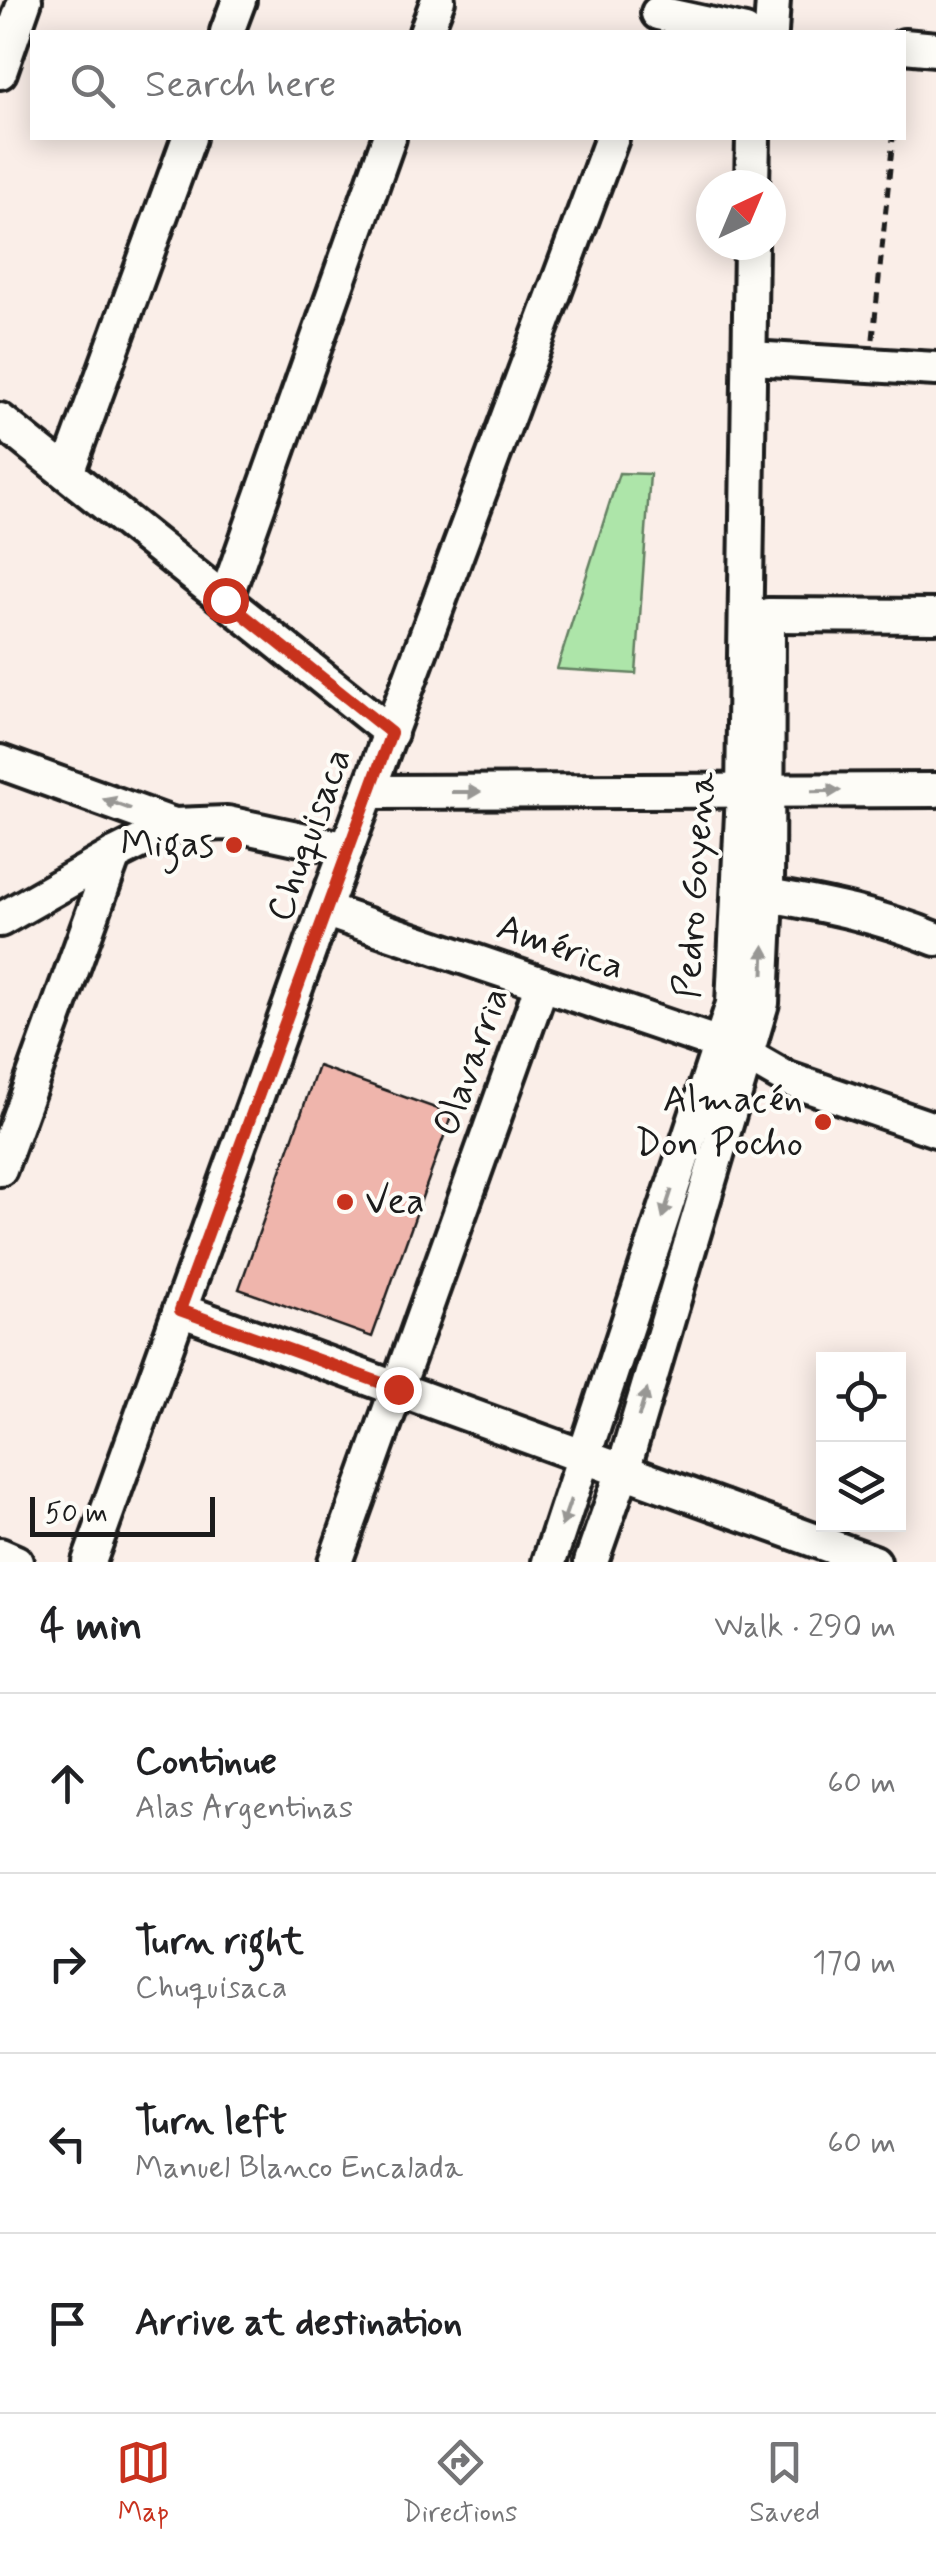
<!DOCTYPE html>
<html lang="en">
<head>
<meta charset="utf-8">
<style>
	body { margin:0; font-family:Mynerve,sans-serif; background:#f2f2f2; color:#202124 }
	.controls { position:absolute; right:30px; bottom:30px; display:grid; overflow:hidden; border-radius:0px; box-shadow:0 5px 25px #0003 }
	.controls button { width:90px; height:90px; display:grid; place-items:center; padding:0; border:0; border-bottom:2px solid #e0e0e0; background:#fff; color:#202124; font:50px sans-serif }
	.compass { position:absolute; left:696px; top:170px; width:90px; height:90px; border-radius:50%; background:#fff; box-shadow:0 5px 25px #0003; rotate:44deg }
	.scale { position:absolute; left:30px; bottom:25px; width:185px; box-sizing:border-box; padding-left:10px; border:5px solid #1c1c1c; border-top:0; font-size:28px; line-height:35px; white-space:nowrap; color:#1c1c1c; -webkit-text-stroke:8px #fdfcf7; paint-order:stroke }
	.stop { position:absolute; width:30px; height:30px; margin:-22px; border:8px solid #c8321e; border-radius:50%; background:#fff }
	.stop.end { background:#c8321e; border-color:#fff; box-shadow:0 2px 10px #0008 }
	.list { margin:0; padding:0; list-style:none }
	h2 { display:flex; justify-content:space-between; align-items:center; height:130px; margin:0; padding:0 40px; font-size:42px }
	h2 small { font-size:32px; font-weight:400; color:#757577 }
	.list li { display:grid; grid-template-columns:65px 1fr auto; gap:30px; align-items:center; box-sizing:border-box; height:180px; padding:0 40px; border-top:2px solid #e0e0e0 }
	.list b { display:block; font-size:38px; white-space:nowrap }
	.list p { margin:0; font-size:32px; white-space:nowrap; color:#757577 }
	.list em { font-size:32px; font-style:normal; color:#757577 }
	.icon { flex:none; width:55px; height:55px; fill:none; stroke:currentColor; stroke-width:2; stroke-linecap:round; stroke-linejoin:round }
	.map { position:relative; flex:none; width:936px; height:1562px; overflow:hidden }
	.search { position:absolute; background:#fff; box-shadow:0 5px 25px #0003; left:30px; right:30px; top:30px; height:110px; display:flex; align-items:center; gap:25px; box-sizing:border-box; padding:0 35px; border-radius:0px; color:#757577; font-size:38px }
	.sheet { height:850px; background:#fff }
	nav { display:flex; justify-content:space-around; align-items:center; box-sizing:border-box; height:140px; border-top:2px solid #e0e0e0; background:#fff; font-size:28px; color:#757577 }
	nav a { display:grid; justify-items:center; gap:5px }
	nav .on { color:#c8321e }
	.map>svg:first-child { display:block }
</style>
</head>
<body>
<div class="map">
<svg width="936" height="1562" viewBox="0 0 936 1562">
	<rect width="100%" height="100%" fill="#faeee8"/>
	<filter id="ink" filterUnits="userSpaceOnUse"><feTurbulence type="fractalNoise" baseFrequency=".01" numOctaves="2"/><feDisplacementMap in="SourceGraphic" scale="20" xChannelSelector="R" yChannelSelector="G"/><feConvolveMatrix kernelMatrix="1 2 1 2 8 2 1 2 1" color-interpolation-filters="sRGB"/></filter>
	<g filter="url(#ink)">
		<polygon fill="#ade5a9" stroke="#648062" stroke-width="2.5" points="619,473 650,474 636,674 557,669"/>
		<polygon fill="#efb5ac" stroke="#1c1c1c" stroke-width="2.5" points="318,1066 452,1114 372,1337 239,1289"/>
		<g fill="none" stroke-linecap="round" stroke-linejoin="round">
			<g stroke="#1c1c1c" stroke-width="40">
				<g id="minor">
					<polyline points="658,13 745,32"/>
					<polyline points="227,32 239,0"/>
					<polyline points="426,32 438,0"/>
					<polyline points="771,32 773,0"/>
					<polyline points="904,46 936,49"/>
					<polyline points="0,72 25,0"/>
					<polyline points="752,185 753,138"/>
					<polyline points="750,358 936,369"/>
					<polyline points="0,420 391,733"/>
					<polyline points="67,473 189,138"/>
					<polyline points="225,600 389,138"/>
					<polyline points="768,615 936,616"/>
					<polyline points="0,762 174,825 227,823 347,849"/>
					<polyline points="369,792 936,790"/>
					<path d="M767 895C826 905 880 916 936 939"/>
					<polyline points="324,910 719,1044 748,1056 788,1079 936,1130"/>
					<polyline points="0,920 114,855 174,825"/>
					<polyline points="0,1169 114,855"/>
					<polyline points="180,1310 874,1562"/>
					<polyline points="0,1555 16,1562"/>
					<polyline points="89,1562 324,910 612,138"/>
					<polyline points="335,1562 542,984"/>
					<polyline points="549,1562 733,1004 743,792 751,245"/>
					<polyline points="591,1562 623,1471 762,1003 767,895 768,627"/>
				</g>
			</g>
			<polyline stroke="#1c1c1c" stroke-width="5" stroke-dasharray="10 8" stroke-linecap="butt" points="873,339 893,138"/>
			<use href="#minor" stroke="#fdfcf7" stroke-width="32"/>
		</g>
		<defs><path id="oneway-solid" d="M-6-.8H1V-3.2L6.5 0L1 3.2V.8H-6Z" transform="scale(2.5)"/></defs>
		<g fill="#989794">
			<use href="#oneway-solid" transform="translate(826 791) rotate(-1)"/>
			<use href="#oneway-solid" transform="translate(466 792)"/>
			<use href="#oneway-solid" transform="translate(117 804) rotate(-160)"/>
			<use href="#oneway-solid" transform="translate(764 960) rotate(-88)"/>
			<use href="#oneway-solid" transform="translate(667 1204) rotate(108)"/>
			<use href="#oneway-solid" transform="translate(643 1403) rotate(-73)"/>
			<use href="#oneway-solid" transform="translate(566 1513) rotate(109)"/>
		</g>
	</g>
	<g fill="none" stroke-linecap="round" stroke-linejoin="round" filter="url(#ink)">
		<polyline stroke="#c8321e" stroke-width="12" points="225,600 391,733 180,1310 398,1389"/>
	</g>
	<g fill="#c8321e" stroke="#fdfcf7" stroke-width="4">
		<circle cx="234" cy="845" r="10"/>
		<circle cx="823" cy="1122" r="10"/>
		<circle cx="345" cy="1202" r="10"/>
	</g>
	<g text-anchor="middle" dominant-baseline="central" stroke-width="8" stroke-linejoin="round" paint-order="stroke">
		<g font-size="38" fill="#1c1c1c" stroke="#fdfcf7">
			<text transform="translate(310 835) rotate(-70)">Chuquisaca</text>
			<text transform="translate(696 885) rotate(-86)">Pedro Goyena</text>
			<text transform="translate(560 948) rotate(19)">América</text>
			<text transform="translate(472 1062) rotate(-70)">Olavarria</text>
		</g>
		<g font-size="38" fill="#1c1c1c" stroke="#fdfcf7" text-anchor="end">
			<text x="214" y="845">Migas</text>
			<text x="803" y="1100">Almacén<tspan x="803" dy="44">Don Pocho</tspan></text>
			<text x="365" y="1202" text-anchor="start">Vea</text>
		</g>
	</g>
</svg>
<div class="controls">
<button><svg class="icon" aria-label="locate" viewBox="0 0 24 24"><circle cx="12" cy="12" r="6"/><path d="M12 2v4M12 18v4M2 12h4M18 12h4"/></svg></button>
<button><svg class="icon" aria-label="layers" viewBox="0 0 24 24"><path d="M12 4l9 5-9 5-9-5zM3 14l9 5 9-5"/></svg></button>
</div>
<svg class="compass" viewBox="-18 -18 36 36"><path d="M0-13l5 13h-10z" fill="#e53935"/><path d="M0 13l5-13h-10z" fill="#757577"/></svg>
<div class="scale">50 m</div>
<div class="stop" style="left:225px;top:600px"></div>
<div class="stop end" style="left:398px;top:1389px"></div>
<div class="search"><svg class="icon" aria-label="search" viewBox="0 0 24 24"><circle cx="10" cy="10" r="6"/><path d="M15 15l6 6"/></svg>Search here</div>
</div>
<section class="sheet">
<h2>4 min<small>Walk · 290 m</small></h2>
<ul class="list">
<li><svg class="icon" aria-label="ahead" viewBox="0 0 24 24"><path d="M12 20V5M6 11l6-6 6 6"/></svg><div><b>Continue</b><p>Alas Argentinas</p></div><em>60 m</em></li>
<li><svg class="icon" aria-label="right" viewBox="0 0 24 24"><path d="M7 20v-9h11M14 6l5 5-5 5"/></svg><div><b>Turn right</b><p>Chuquisaca</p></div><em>170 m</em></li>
<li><svg class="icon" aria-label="left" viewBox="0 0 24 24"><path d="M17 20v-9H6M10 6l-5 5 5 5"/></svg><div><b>Turn left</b><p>Manuel Blanco Encalada</p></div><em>60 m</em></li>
<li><svg class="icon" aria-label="arrive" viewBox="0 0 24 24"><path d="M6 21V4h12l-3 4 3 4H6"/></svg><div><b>Arrive at destination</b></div></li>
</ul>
</section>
<nav>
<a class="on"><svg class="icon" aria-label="map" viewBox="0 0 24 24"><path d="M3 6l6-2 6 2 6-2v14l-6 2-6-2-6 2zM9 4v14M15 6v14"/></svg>Map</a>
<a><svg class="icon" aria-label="directions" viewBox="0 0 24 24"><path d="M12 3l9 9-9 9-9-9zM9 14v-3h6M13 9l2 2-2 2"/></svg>Directions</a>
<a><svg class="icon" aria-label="saved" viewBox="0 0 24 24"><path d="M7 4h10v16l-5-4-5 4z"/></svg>Saved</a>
</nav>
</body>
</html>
